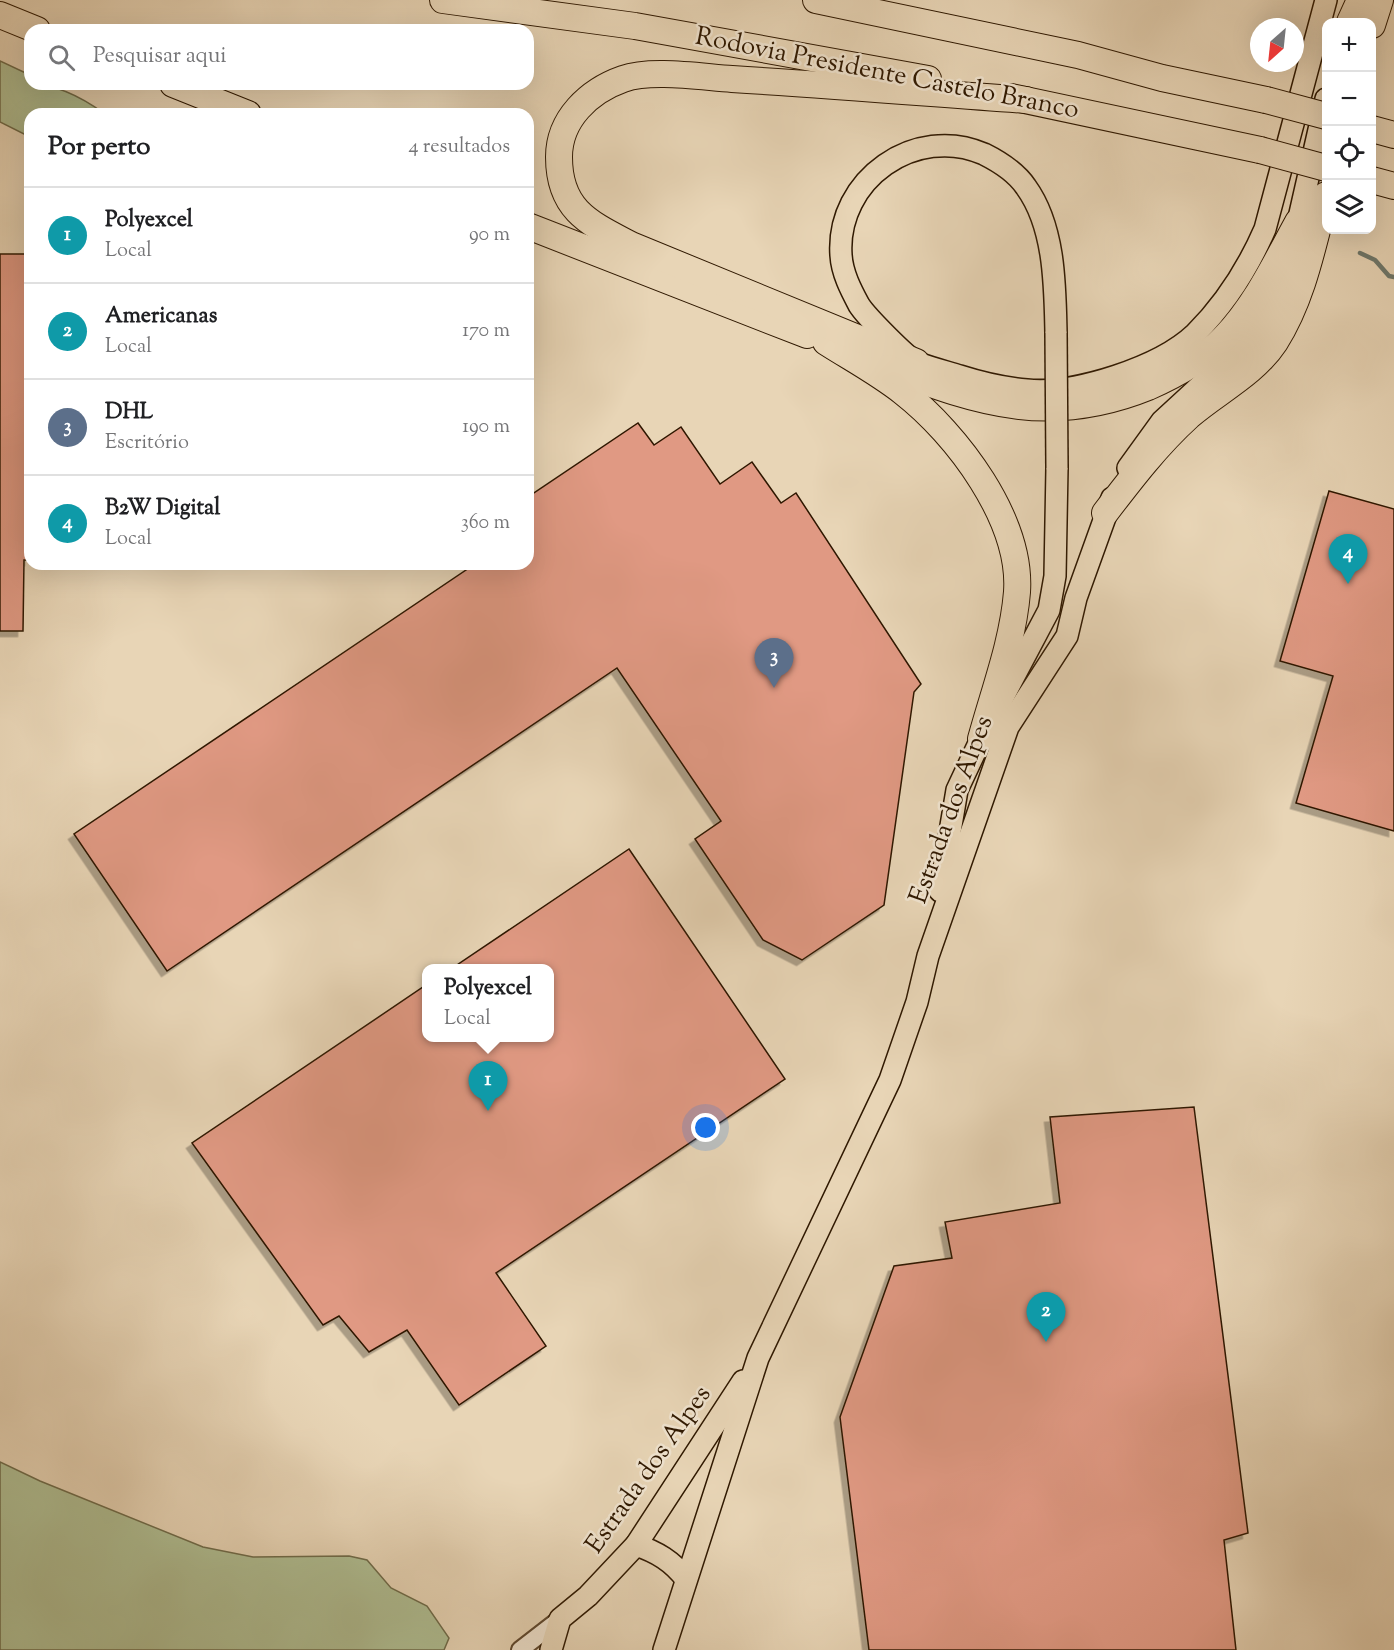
<!DOCTYPE html>
<html lang="pt">
<head>
<meta charset="utf-8">
<style>
	body { margin:0; font-family:"Sorts Mill Goudy",serif; background:#f6f6f6; color:#202124 }
	.controls { position:absolute; right:18px; top:18px; display:grid; overflow:hidden; border-radius:12px; box-shadow:0 6px 24px #0002 }
	.controls button { width:54px; height:54px; display:grid; place-items:center; padding:0; border:0; border-bottom:2px solid #e0e0e0; background:#fff; color:#202124; font:30px sans-serif }
	.compass { position:absolute; left:1250px; top:18px; width:54px; height:54px; border-radius:50%; background:#fff; box-shadow:0 6px 24px #0002; rotate:207deg }
	.you { position:absolute; left:706px; top:1128px; width:21px; height:21px; margin:-15px; border:4px solid #fff; border-radius:50%; background:#1a73e8; box-shadow:0 0 0 9px #1a73e833 }
	.badge { display:grid; place-items:center; width:39px; height:39px; border-radius:50%; background:#1a73e8; color:#fff; font-size:20px; font-weight:700 }
	.pin { position:absolute; translate:-50% -50px; filter:drop-shadow(0 2px 3px #0008) }
	.pin::after { content:''; position:absolute; top:32px; width:21px; height:18px; background:inherit; clip-path:polygon(0 0,100% 0,50% 100%) }
	.popup { position:absolute; left:422px; top:964px; width:132px; height:78px; box-sizing:border-box; display:grid; place-content:center; border-radius:12px; background:#fff; filter:drop-shadow(0 2px 4px #0005); font-size:20px; white-space:nowrap; color:#757577 }
	.popup b { font-size:22px; color:#202124 }
	.popup::after { content:''; position:absolute; left:50%; top:100%; margin-left:-12px; border:12px solid transparent; border-top-color:#fff }
	.list { margin:0; padding:0; list-style:none }
	h2 { display:flex; justify-content:space-between; align-items:center; height:78px; margin:0; padding:0 24px; font-size:26px }
	h2 small { font-size:20px; font-weight:400; color:#757577 }
	.list li { display:grid; grid-template-columns:39px 1fr auto; gap:18px; align-items:center; box-sizing:border-box; height:96px; padding:0 24px; border-top:2px solid #e0e0e0 }
	.list b { display:block; font-size:22px; white-space:nowrap }
	.list p { margin:0; font-size:20px; white-space:nowrap; color:#757577 }
	.list em { font-size:20px; font-style:normal; color:#757577 }
	.icon { flex:none; width:33px; height:33px; fill:none; stroke:currentColor; stroke-width:2; stroke-linecap:round; stroke-linejoin:round }
	.map { position:relative; flex:none; width:1394px; height:1650px; overflow:hidden }
	.search { position:absolute; background:#fff; box-shadow:0 6px 24px #0002; left:24px; top:24px; width:510px; height:66px; display:flex; align-items:center; gap:15px; box-sizing:border-box; padding:0 21px; border-radius:18px; color:#757577; font-size:22px }
	.panel { position:absolute; background:#fff; box-shadow:0 6px 24px #0002; left:24px; top:108px; width:510px; height:462px; border-radius:18px }
	.map>svg:first-child { display:block }
</style>
</head>
<body>
<div class="map">
<svg width="1394" height="1650" viewBox="0 0 1394 1650">
	<defs>
		<filter id="shadow"><feDropShadow dx="-5.5" dy="5.5" stdDeviation="0" flood-color="#0004"/></filter>
	</defs>
	<rect width="100%" height="100%" fill="#e8d5b6"/>
	<filter id="stains"><feTurbulence type="fractalNoise" baseFrequency=".00333" numOctaves="4"/><feColorMatrix values="0 0 0 0 .2 0 0 0 0 .09 0 0 0 0 .02 0 0 0 .5 -.17"/></filter>
	<radialGradient id="worn" r=".72"><stop offset=".6" stop-color="#630" stop-opacity="0"/><stop offset="1" stop-color="#630" stop-opacity=".3"/></radialGradient>
	<g fill="#afbe93" stroke="#6f6b4a" stroke-width="1.5">
		<path d="M0 61 30 75V84C57 84 83 98 105 114H30V137L0 122Z"/>
		<polygon points="0,1462 40,1481 203,1547 253,1557 349,1556 367,1560 391,1588 427,1606 449,1638 444,1650 0,1650"/>
	</g>
	<g fill="none" stroke-linecap="round" stroke-linejoin="round">
		<polyline stroke="#6e786c" stroke-width="4.5" points="1360,253 1375,260 1389,276 1394,277"/>
	</g>
	<g fill="#e09983" stroke="#2f1800" stroke-width="1.5" filter="url(#shadow)">
		<polygon points="0,254 30,254 30,560 24,560 23,631 0,631"/>
		<polygon points="638,423 654,445 681,427 720,484 752,462 781,503 796,493 921,684 914,692 884,905 802,960 763,940 695,839 721,821 617,668 167,971 74,834 475,564 528,564 528,497"/>
		<polygon points="1329,491 1394,509 1394,831 1296,803 1333,676 1280,661"/>
		<polygon points="629,849 785,1079 496,1273 546,1346 459,1405 407,1330 369,1352 339,1316 323,1325 192,1143 426,985 426,1038 549,1038 549,969 451,969"/>
		<polygon points="1194,1107 1248,1533 1224,1540 1236,1650 869,1650 840,1417 894,1266 952,1258 945,1222 1060,1203 1050,1117"/>
	</g>
	<g fill="none" stroke-linecap="round" stroke-linejoin="round">
		<g stroke="#5d472e" stroke-width="20">
			<polyline id="minor" points="520,1650 560,1619"/>
		</g>
		<g stroke="#2f1800" stroke-width="24">
			<g id="major">
				<path d="M1056 333C1055 286 1055 227 1026 187 1016 172 1000 162 984 154 916 124 836 179 841 255 842 273 851 290 859 305 866 316 907 358 918 363 931 368 947 372 960 376 982 383 1004 388 1027 390 1075 395 1160 367 1195 334 1226 303 1248 268 1265 229L1326 0"/>
				<polyline points="1128,468 1162,421 1238,351 1258,329 1276,297 1289,262 1326,99"/>
				<polyline points="940,891 957,790 981,739 1049,610 1055,576 1057,468"/>
				<path d="M636 1545C657 1552 672 1561 686 1579"/>
				<polyline points="551,1650 560,1619 588,1596 636,1545 743,1381"/>
				<polyline points="664,1650 758,1358 890,1080 917,1002 928,956 1008,727 1067,636 1076,598 1112,498"/>
			</g>
		</g>
		<g stroke="#2f1800" stroke-width="28">
			<g id="highway">
				<polyline points="443,0 635,26 928,79"/>
				<polyline points="816,0 1078,55 1162,78 1266,100"/>
				<polyline points="0,15 37,30"/>
				<polyline points="1350,22 1360,0"/>
				<polyline points="1372,25 1380,0"/>
				<polyline points="173,84 248,114"/>
				<polyline points="1011,97 1260,150"/>
				<polyline points="1372,129 1394,135"/>
				<polyline points="1372,180 1394,186"/>
				<polyline points="528,226 807,335"/>
				<path d="M826 342C851 358 879 373 903 392 957 434 1022 520 1017 592 1013 642 994 691 981 739"/>
				<path d="M916 362 631 245C589 223 559 210 559 157 559 119 589 91 623 79 651 69 701 77 732 79 830 85 928 93 1026 100"/>
				<path d="M888 368C980 404 1052 426 1148 387 1175 375 1204 359 1224 338 1256 305 1276 262 1298 222"/>
				<path d="M1105 513C1131 479 1157 445 1189 416 1218 391 1254 374 1275 342 1303 298 1313 244 1326 195"/>
			</g>
		</g>
		<use href="#minor" stroke="#f0e4d0" stroke-width="16"/>
		<use href="#major" stroke="#e8d5b6" stroke-width="21"/>
		<use href="#highway" stroke="#e8d5b6" stroke-width="26"/>
		<g stroke="#2f1800" stroke-width="24" stroke-linecap="butt">
			<polyline id="major-bridge" points="1056,333 1057,468"/>
		</g>
		<g stroke="#2f1800" stroke-width="28" stroke-linecap="butt">
			<g id="highway-bridge">
				<polyline points="1266,100 1326,116"/>
				<polyline points="1260,150 1326,168"/>
			</g>
		</g>
		<use href="#major-bridge" stroke="#e8d5b6" stroke-width="21"/>
		<use href="#highway-bridge" stroke="#e8d5b6" stroke-width="26"/>
	</g>
	<g text-anchor="middle" dominant-baseline="central" stroke-width="5" stroke-linejoin="round" paint-order="stroke">
		<g font-size="26" fill="#2f1800" stroke="#f0e4d0">
			<text transform="translate(887 74) rotate(11)">Rodovia Presidente Castelo Branco</text>
			<text transform="translate(952 810) rotate(-70)">Estrada dos Alpes</text>
			<text transform="translate(649 1470) rotate(-55)">Estrada dos Alpes</text>
		</g>
	</g>
	<rect width="100%" height="100%" filter="url(#stains)"/>
	<rect width="100%" height="100%" fill="url(#worn)"/>
</svg>
<div class="controls">
<button>+</button>
<button>−</button>
<button><svg class="icon" aria-label="locate" viewBox="0 0 24 24"><circle cx="12" cy="12" r="6"/><path d="M12 2v4M12 18v4M2 12h4M18 12h4"/></svg></button>
<button><svg class="icon" aria-label="layers" viewBox="0 0 24 24"><path d="M12 4l9 5-9 5-9-5zM3 14l9 5 9-5"/></svg></button>
</div>
<svg class="compass" viewBox="-18 -18 36 36"><path d="M0-13l5 13h-10z" fill="#e53935"/><path d="M0 13l5-13h-10z" fill="#757577"/></svg>
<div class="you"></div>
<div class="pin badge" style="left:488px;top:1111px;background:#0f9aa8">1</div>
<div class="popup"><b>Polyexcel</b>Local</div>
<div class="pin badge" style="left:1046px;top:1342px;background:#0f9aa8">2</div>
<div class="pin badge" style="left:774px;top:688px;background:#5c6f8a">3</div>
<div class="pin badge" style="left:1348px;top:584px;background:#0f9aa8">4</div>
<div class="search"><svg class="icon" aria-label="search" viewBox="0 0 24 24"><circle cx="10" cy="10" r="6"/><path d="M15 15l6 6"/></svg>Pesquisar aqui</div>
<section class="panel">
<h2>Por perto<small>4 resultados</small></h2>
<ul class="list">
<li><span class="badge" style="background:#0f9aa8">1</span><div><b>Polyexcel</b><p>Local</p></div><em>90 m</em></li>
<li><span class="badge" style="background:#0f9aa8">2</span><div><b>Americanas</b><p>Local</p></div><em>170 m</em></li>
<li><span class="badge" style="background:#5c6f8a">3</span><div><b>DHL</b><p>Escritório</p></div><em>190 m</em></li>
<li><span class="badge" style="background:#0f9aa8">4</span><div><b>B2W Digital</b><p>Local</p></div><em>360 m</em></li>
</ul>
</section>
</div>
</body>
</html>
